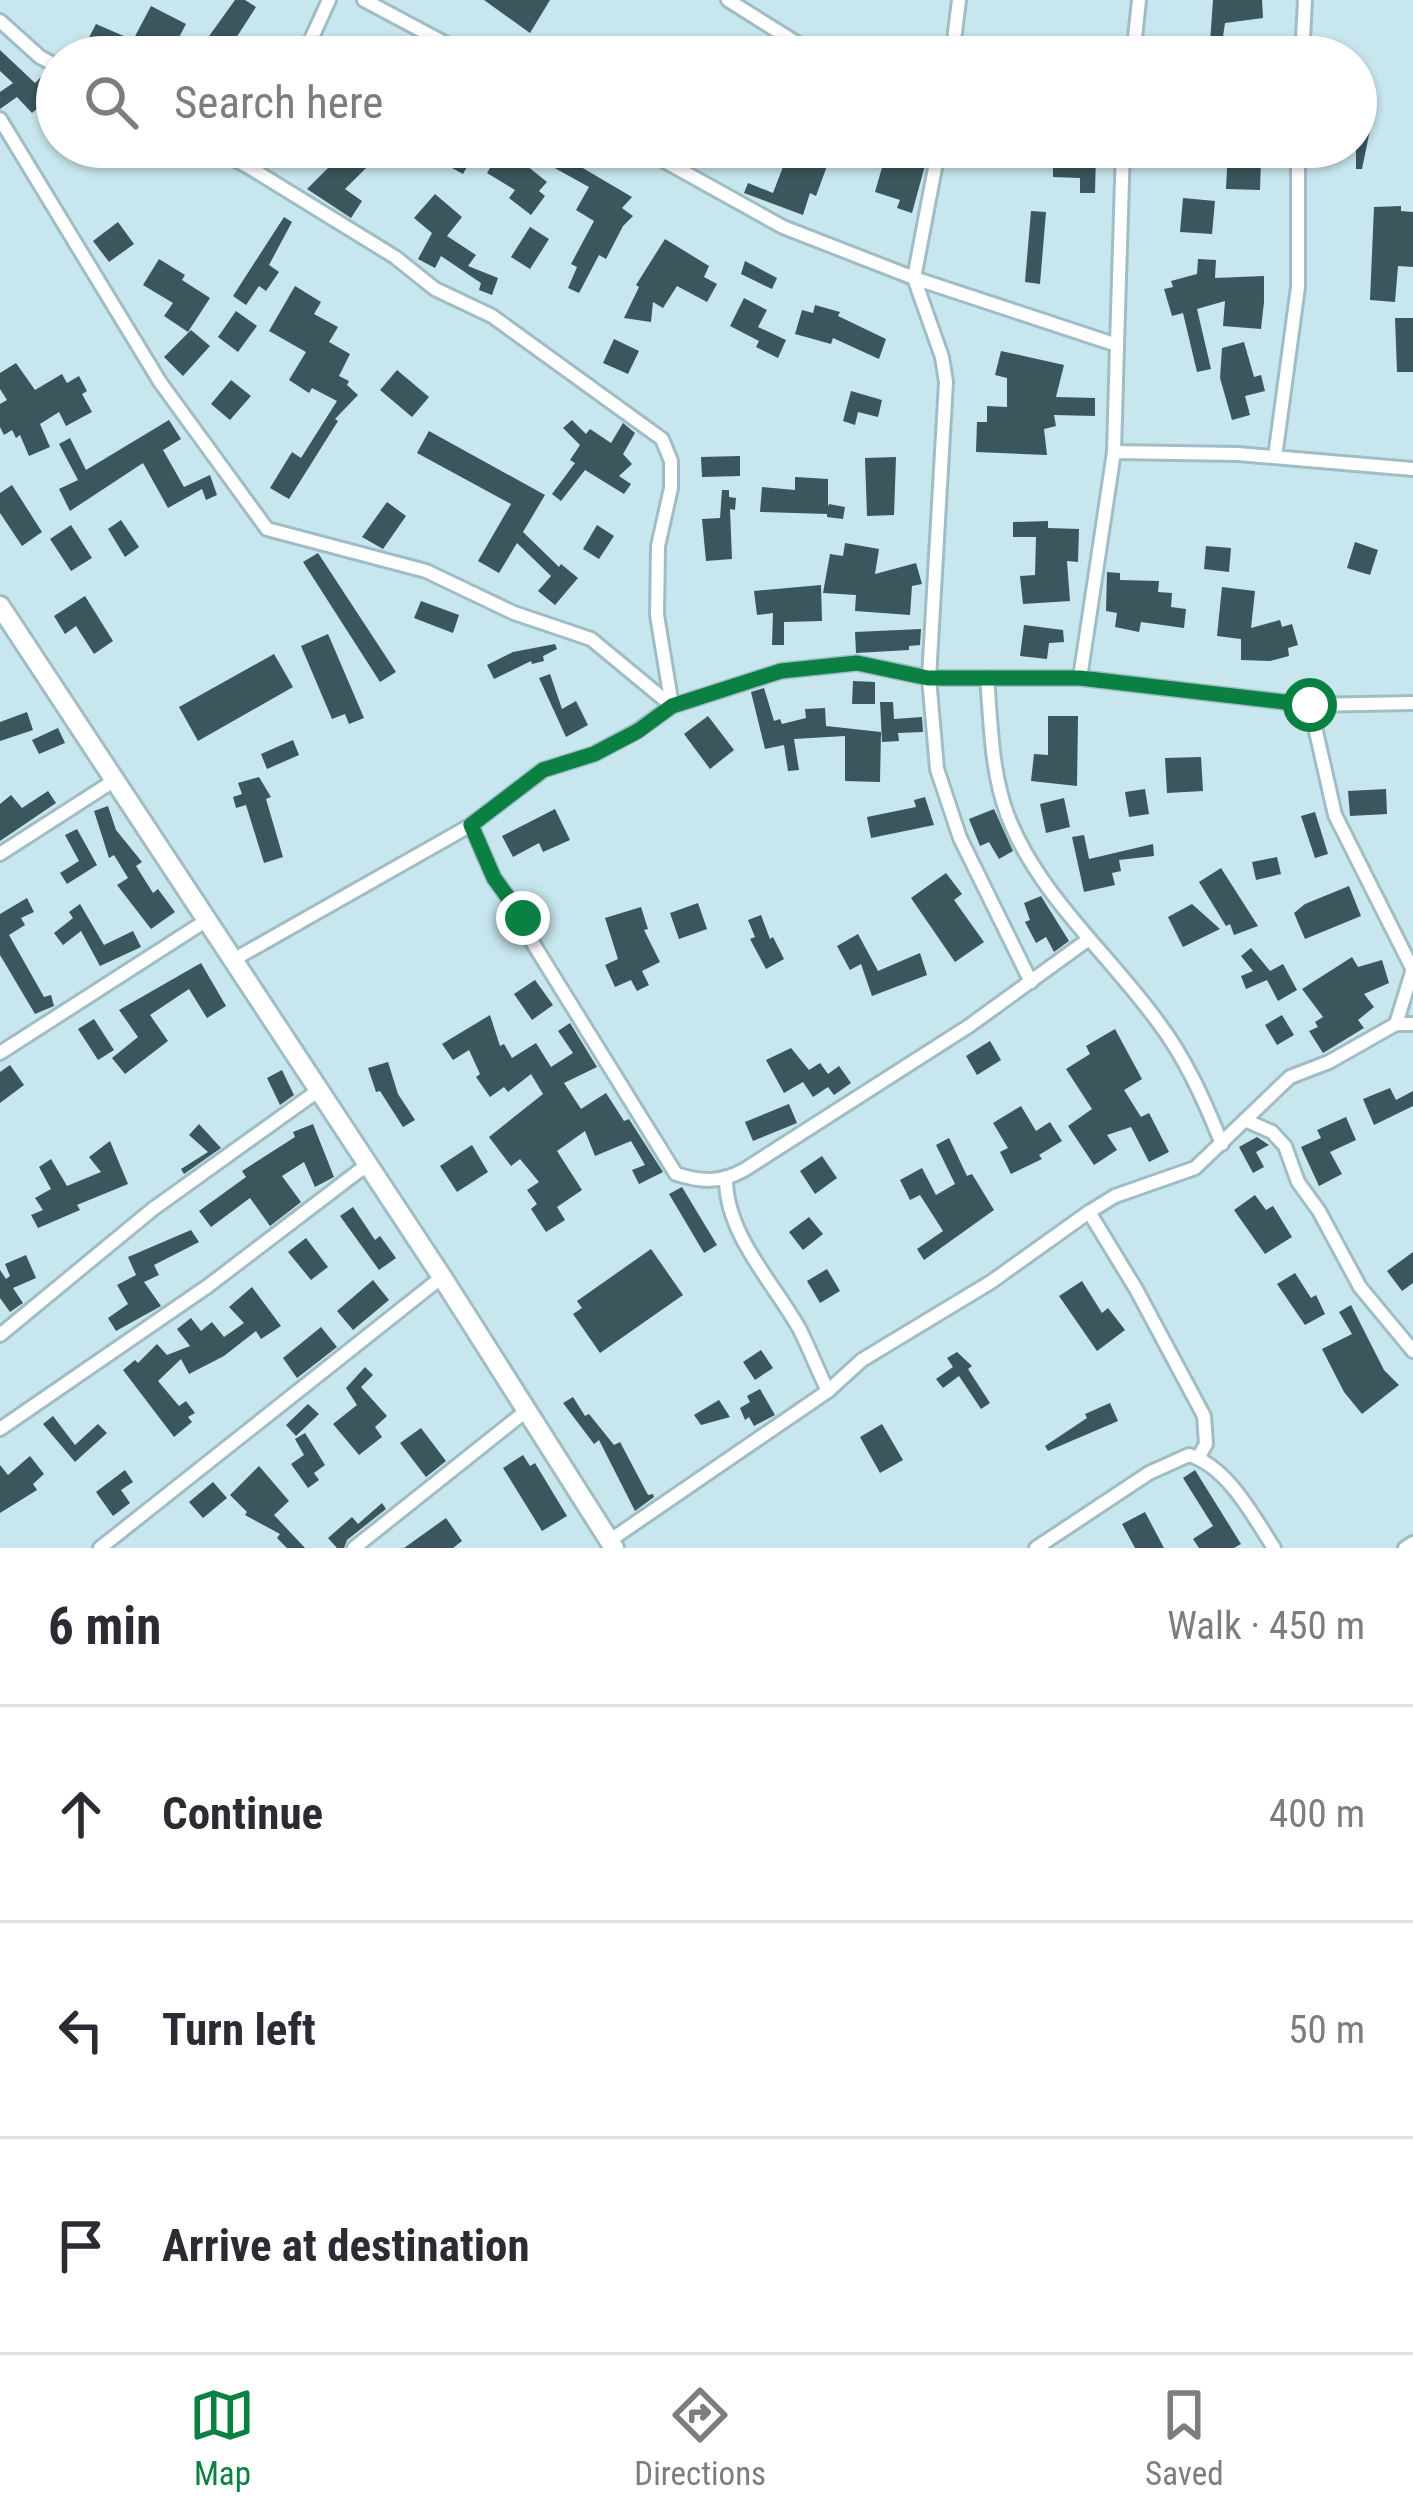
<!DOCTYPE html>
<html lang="en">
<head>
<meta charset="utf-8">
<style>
	body { margin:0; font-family:"Roboto Condensed",sans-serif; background:#f2f2f3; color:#2b2b33 }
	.stop { position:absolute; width:36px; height:36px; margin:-27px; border:9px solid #0b8043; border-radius:50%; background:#fff }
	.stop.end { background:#0b8043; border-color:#fff; box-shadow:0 3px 12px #0008 }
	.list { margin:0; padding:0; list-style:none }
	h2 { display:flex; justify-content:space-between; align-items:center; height:156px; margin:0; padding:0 48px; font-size:51px }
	h2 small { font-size:39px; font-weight:400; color:#7c7c81 }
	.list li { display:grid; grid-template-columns:78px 1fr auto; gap:36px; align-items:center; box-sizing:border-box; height:216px; padding:0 48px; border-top:3px solid #e1e1e2 }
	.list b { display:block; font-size:45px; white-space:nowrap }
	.list em { font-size:39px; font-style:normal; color:#7c7c81 }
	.icon { flex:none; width:66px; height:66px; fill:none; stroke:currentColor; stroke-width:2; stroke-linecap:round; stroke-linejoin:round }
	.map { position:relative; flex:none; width:1413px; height:1548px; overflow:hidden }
	.search { position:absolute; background:#fff; box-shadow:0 3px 9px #0004; left:36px; right:36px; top:36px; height:132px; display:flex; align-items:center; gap:30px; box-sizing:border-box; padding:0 42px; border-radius:66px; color:#7c7c81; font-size:45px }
	.sheet { height:804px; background:#fff }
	nav { display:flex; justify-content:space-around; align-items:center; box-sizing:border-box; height:168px; border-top:3px solid #e1e1e2; background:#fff; font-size:33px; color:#7c7c81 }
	nav a { display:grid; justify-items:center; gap:6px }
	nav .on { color:#0b8043 }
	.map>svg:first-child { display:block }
</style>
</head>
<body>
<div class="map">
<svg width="1413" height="1548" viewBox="0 0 1413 1548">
	<rect width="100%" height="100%" fill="#c8e6ee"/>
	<g fill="#3b565d">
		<polygon points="235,0 245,0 256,7 229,49 242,57 194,57"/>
		<polygon points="484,0 550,0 530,33"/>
		<polygon points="1213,0 1262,0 1263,18 1225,23 1220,57 1180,57 1183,37 1210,42"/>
		<polygon points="151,6 186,24 170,55 160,50 156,57 136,57 124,51 121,57 81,53 96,24 133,40"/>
		<polygon points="0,50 35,83 46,72 57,84 57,92 50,99 53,101 44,110 40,106 32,113 17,97 0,109 0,92 13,83 0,71"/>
		<polygon points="1356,122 1371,125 1362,169 1356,169"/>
		<polygon points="349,147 359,147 373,161 345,189 362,201 351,218 307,189"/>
		<polygon points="414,147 448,147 458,153 461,147 478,147 463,174"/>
		<polygon points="503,147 529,147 521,161 547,182 539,191 545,196 531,215 509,198 515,190 487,173"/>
		<polygon points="1053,147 1096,152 1095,193 1080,193 1080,178 1053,177"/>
		<polygon points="1228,147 1242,147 1241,158 1261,159 1260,190 1226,189"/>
		<polygon points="887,150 926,162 912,213 897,208 900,200 875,192"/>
		<polygon points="789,151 827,166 816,196 810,193 803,215 744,193 748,183 773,193"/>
		<polygon points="559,154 632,197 622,208 633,216 623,226 606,259 599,255 579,293 568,288 577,267 571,264 594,221 576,210 589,187 551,166"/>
		<polygon points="435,194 462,217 447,236 476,255 468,266 498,278 492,295 479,290 481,283 441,256 435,268 418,259 432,233 414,218"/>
		<polygon points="1183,198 1215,201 1212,234 1180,232"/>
		<polygon points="1401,206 1401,211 1413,212 1413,267 1398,266 1395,302 1370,300 1374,207"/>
		<polygon points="1031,211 1046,212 1040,284 1025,282"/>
		<polygon points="284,217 292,222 269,265 279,272 266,291 259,286 246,305 233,296"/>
		<polygon points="118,222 134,244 109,262 93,241"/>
		<polygon points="530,227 549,239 530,269 511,257"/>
		<polygon points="665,239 709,266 704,277 717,284 707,302 677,286 663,308 653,302 651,322 624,318 639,287 636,285"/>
		<polygon points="159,259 185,275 182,280 210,298 188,332 164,316 173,303 143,285"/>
		<polygon points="1198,259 1216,260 1215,278 1264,276 1264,302 1261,329 1223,326 1225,301 1197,309 1211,369 1197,372 1183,313 1172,316 1164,289 1173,287 1171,281 1197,274"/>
		<polygon points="745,261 777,278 772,289 741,274"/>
		<polygon points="295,286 321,302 314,314 338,327 329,342 350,354 339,376 349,381 347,385 358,395 335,419 338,421 289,499 270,488 292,452 301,458 337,401 312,388 309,393 289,380 306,352 269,331"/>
		<polygon points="744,298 767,310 758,327 786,340 778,358 756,347 759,341 730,326"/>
		<polygon points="815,305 840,312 838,316 886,339 879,359 833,338 831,344 795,334 802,310 813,313"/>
		<polygon points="236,311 257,326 238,352 218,337"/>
		<polygon points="1395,318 1413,318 1413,372 1397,372"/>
		<polygon points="191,330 210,346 183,376 164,357"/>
		<polygon points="614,339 639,351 628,374 603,363"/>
		<polygon points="1244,342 1254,377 1261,375 1265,391 1245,396 1250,415 1232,420 1220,378 1222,348"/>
		<polygon points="1001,351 1064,365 1056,397 1095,398 1095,416 1054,415 1056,426 1044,429 1047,455 976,452 977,422 987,422 987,406 1007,407 1007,378 995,375"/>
		<polygon points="16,363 35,390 62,374 67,383 79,376 87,391 82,394 92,412 66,426 59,412 40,424 50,447 29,456 20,435 16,438 12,430 4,435 0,427 0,404 7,400 0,389 0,373"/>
		<polygon points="397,370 429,397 412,417 380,390"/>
		<polygon points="231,380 251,396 230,420 211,404"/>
		<polygon points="851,391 882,400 878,417 858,412 855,425 843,421"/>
		<polygon points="169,420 181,439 163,450 184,487 210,475 217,495 206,500 202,489 168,508 143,463 70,511 59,489 78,480 59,444 70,438 86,470"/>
		<polygon points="572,420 586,434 590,429 611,443 623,423 635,433 623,454 632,464 619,476 631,484 624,494 585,470 561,501 552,494 575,463 570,460 580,445 563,428"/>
		<polygon points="429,431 545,495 523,532 559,567 561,564 578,578 555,605 538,591 551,576 517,543 499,573 478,561 511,504 417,453"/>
		<polygon points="740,456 740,476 702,477 701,457"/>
		<polygon points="896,457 894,515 867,516 865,458"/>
		<polygon points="795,477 828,479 828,507 829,504 845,507 843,519 827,517 827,514 760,512 762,487 795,490"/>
		<polygon points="12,485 42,532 22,546 0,513 0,493"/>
		<polygon points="722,490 729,490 729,497 736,498 735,510 730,509 732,559 706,561 702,519 720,518"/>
		<polygon points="387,502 406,516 383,549 362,537"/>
		<polygon points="121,520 139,547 125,557 108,529"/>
		<polygon points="1048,521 1048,528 1079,529 1078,562 1067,561 1070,601 1023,604 1020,576 1035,575 1036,537 1013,537 1013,522"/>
		<polygon points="71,525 92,558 71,571 50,539"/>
		<polygon points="597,525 614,536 599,559 583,549"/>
		<polygon points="1355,542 1378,550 1370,575 1347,568"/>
		<polygon points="845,543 879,549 875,574 916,563 922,584 912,586 910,615 855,611 856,595 823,593 830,554 843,556"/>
		<polygon points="1206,546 1231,548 1229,572 1204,569"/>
		<polygon points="318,553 396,672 380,682 303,562"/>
		<polygon points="1107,572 1120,573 1120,580 1159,581 1158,592 1172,593 1171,607 1186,609 1184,628 1141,622 1139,632 1115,627 1117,613 1106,611"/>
		<polygon points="821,585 822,621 784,622 784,645 772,645 773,613 757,615 754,591"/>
		<polygon points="1222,587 1255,591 1251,628 1280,620 1282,627 1292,624 1298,645 1288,648 1289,656 1270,661 1241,660 1241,639 1217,636"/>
		<polygon points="85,596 113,641 94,654 76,626 65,634 54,616"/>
		<polygon points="421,601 459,615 453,633 414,618"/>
		<polygon points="1024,625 1063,630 1064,642 1049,643 1047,659 1020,656"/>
		<polygon points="921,629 920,645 909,646 909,650 856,653 855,632"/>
		<polygon points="328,634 364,718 349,724 345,714 332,719 301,646"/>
		<polygon points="555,644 557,649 543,656 544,661 532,664 531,661 494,679 487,665 513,652"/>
		<polygon points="274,654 293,687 198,741 179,707"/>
		<polygon points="550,674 562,709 576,701 588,725 566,737 539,678"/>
		<polygon points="853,681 875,682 875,704 852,704"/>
		<polygon points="764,688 774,721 780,719 782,724 806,718 805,709 825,708 826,726 881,732 880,782 845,781 845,736 794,739 799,770 788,771 784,745 765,749 751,692"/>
		<polygon points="880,702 893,702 894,719 922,717 923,732 898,733 899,741 882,742"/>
		<polygon points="27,712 33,730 0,741 0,722"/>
		<polygon points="708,716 734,750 710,769 684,734"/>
		<polygon points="1048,716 1078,716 1077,786 1031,781 1034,754 1048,755"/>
		<polygon points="58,728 65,743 39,754 32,740"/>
		<polygon points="293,740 299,755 267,769 261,754"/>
		<polygon points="1201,757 1203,791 1167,793 1165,758"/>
		<polygon points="259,777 271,797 266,799 283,857 264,863 246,805 236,808 233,797 242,794 238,783"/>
		<polygon points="1145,789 1149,814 1129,817 1125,792"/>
		<polygon points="1386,789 1387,814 1350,816 1348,791"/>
		<polygon points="48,791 56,803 0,841 0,804 11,795 22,808"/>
		<polygon points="925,797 934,825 871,838 867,817 916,807 914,800"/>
		<polygon points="1064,798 1070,827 1046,833 1040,804"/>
		<polygon points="108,806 116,830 142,862 136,866 153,893 158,889 175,912 151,929 117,885 128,878 114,855 109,858 94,811"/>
		<polygon points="555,809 570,840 543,852 539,843 513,857 502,836"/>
		<polygon points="994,809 1013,851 999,859 989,842 980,846 969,819"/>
		<polygon points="1315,812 1328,854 1315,858 1301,816"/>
		<polygon points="77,829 97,865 67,884 60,873 79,861 65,835"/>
		<polygon points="1084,835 1089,859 1153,844 1154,856 1119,860 1121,871 1112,873 1115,885 1084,892 1072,837"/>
		<polygon points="1277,857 1281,874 1256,880 1252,862"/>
		<polygon points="1221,868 1258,926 1234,935 1230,924 1226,926 1199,882"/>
		<polygon points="946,873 962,894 954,900 984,942 955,962 911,898"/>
		<polygon points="1349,886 1361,916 1305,939 1294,913 1305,904"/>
		<polygon points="1041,896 1069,941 1054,952 1046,937 1036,943 1025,922 1030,920 1024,903"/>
		<polygon points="27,898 34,912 21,918 25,925 9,935 44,997 51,995 54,1006 35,1014 0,955 0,914"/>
		<polygon points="698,903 707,929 679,939 670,913"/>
		<polygon points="80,904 104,945 133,931 141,947 100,966 81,931 63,945 54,933 73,918 69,912"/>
		<polygon points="1192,904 1220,929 1183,947 1168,917"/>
		<polygon points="641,907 648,929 644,930 660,962 642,971 649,985 637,991 631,980 615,987 605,965 618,959 605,918"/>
		<polygon points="761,915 770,939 773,937 784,959 766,969 750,939 755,937 748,920"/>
		<polygon points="858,934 878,971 920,953 927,975 872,996 861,964 850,970 837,946"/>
		<polygon points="1251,948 1270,971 1283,964 1297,990 1278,1001 1267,980 1246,989 1241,976 1253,971 1241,956"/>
		<polygon points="1352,957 1358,967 1382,960 1389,983 1364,994 1374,1007 1358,1020 1364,1028 1323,1053 1309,1031 1318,1027 1315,1022 1323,1017 1302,989"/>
		<polygon points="201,963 226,1006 207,1018 189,989 150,1015 168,1041 125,1074 112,1058 138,1037 119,1010"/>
		<polygon points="535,980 553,1005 532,1020 514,994"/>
		<polygon points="490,1015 500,1046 504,1044 512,1058 536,1043 551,1067 573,1053 558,1031 570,1023 597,1067 564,1083 581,1109 606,1093 624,1121 629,1119 663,1172 639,1184 632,1170 645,1165 631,1141 595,1156 585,1131 557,1151 582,1190 557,1207 565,1220 546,1232 531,1209 537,1204 527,1190 539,1182 520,1159 511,1166 489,1137 543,1094 531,1074 508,1092 504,1087 490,1097 476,1077 480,1074 469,1050 453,1060 442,1044"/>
		<polygon points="1282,1015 1294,1035 1277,1045 1265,1025"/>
		<polygon points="94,1019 114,1050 98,1060 78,1029"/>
		<polygon points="1115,1029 1142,1079 1124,1090 1141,1117 1149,1113 1169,1152 1149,1162 1131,1127 1107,1135 1117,1150 1094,1165 1068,1126 1092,1109 1066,1069 1090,1054 1086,1046"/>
		<polygon points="990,1041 1001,1060 977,1075 966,1056"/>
		<polygon points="791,1048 809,1070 820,1063 828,1074 839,1066 851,1083 834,1095 828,1087 813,1097 803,1082 784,1093 766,1060"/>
		<polygon points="388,1062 398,1094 415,1120 403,1127 380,1091 376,1092 368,1068"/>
		<polygon points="10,1065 24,1085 0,1103 0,1072"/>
		<polygon points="282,1070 294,1095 280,1105 267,1078"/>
		<polygon points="1390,1088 1396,1100 1413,1091 1413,1106 1374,1125 1363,1099"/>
		<polygon points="789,1104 797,1123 753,1141 745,1122"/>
		<polygon points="1021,1106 1036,1131 1050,1122 1062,1141 1039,1155 1042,1159 1011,1174 1000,1152 1008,1148 993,1123"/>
		<polygon points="1346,1117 1356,1140 1330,1152 1342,1174 1319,1186 1301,1147 1321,1138 1317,1130"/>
		<polygon points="199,1124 221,1148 184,1174 181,1169 208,1152 189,1135"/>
		<polygon points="313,1124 334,1177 315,1187 304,1162 282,1176 301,1202 270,1226 250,1198 211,1227 199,1211 246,1177 242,1171 295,1137 293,1132"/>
		<polygon points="1257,1137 1269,1145 1256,1152 1264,1167 1253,1173 1239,1147"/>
		<polygon points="949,1138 967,1176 972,1174 994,1210 924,1260 917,1249 943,1231 920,1195 910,1200 900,1180 922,1168 936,1195 955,1184 936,1145"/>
		<polygon points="110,1141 128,1184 77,1205 80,1210 38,1228 31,1215 43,1210 35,1198 51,1189 39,1167 51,1159 67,1186 101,1172 89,1157"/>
		<polygon points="472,1145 488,1172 457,1192 440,1166"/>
		<polygon points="822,1156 837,1178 815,1194 800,1171"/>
		<polygon points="682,1187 717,1245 704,1253 669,1194"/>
		<polygon points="1255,1195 1266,1210 1273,1206 1292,1237 1265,1254 1234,1210"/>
		<polygon points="353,1207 375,1240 380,1236 396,1258 379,1270 340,1216"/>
		<polygon points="809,1217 823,1234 803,1250 789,1232"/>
		<polygon points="191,1230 199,1242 154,1265 159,1275 144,1282 161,1306 116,1331 108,1318 128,1304 117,1285 136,1275 128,1257"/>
		<polygon points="306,1238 328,1267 311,1280 288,1252"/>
		<polygon points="651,1249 683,1295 600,1353 573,1314 582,1308 577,1301"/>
		<polygon points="1413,1252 1413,1283 1402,1291 1387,1271"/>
		<polygon points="26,1255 36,1278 13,1288 23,1303 10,1312 0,1298 0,1270 6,1279 10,1276 5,1264"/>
		<polygon points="827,1269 840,1291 820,1303 807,1281"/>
		<polygon points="1295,1273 1311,1298 1316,1295 1325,1314 1305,1325 1277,1284"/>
		<polygon points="373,1280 389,1300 353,1330 337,1311"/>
		<polygon points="1082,1281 1102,1313 1108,1308 1125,1330 1097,1351 1059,1296"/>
		<polygon points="252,1287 281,1326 261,1339 256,1331 224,1356 189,1374 181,1359 158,1381 179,1406 186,1401 195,1413 188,1417 192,1422 174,1437 123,1370 135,1360 138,1363 157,1344 167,1355 190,1346 177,1329 191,1318 201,1331 212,1322 224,1337 244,1323 229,1307"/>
		<polygon points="1351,1305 1384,1370 1399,1385 1362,1414 1344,1392 1322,1349 1352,1334 1339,1312"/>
		<polygon points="321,1327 337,1347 297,1378 283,1358"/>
		<polygon points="761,1350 773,1368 755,1380 743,1362"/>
		<polygon points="957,1352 972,1366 968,1369 990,1403 981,1409 959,1376 943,1388 936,1379 953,1367 947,1358"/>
		<polygon points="365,1367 373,1375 361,1387 387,1416 375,1427 382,1437 359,1455 333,1424 357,1405 346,1388"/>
		<polygon points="760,1389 775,1415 754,1426 749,1417 745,1420 740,1408 750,1402 747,1396"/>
		<polygon points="573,1397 585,1416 589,1414 614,1445 620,1442 648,1495 653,1494 654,1497 635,1511 599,1440 594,1444 563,1403"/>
		<polygon points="719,1400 730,1417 701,1425 694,1415"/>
		<polygon points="1110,1403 1118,1421 1048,1451 1045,1446 1087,1418 1085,1414"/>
		<polygon points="308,1404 319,1414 296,1436 286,1425"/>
		<polygon points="53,1416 75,1445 98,1424 107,1433 75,1462 43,1424"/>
		<polygon points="882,1424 903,1460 880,1473 860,1437"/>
		<polygon points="421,1428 446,1461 426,1477 400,1443"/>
		<polygon points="305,1433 325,1465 314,1473 319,1480 308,1488 291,1464 304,1455 295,1439"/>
		<polygon points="523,1455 530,1466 535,1463 567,1516 542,1531 503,1468"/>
		<polygon points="30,1456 44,1474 33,1484 37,1490 0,1513 0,1465 8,1475"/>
		<polygon points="259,1466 289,1501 274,1515 305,1548 287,1548 277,1538 280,1534 245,1515 247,1512 230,1495"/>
		<polygon points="125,1470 133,1482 121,1490 130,1503 113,1516 96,1492"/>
		<polygon points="1195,1470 1241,1544 1234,1548 1199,1548 1193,1539 1213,1526 1183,1478"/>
		<polygon points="213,1482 227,1498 203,1518 189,1502"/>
		<polygon points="382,1503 386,1509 347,1540 344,1548 337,1548 328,1538 352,1517 358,1524"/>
		<polygon points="1145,1512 1164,1548 1135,1548 1122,1524"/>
		<polygon points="446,1518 462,1541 453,1548 404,1548"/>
	</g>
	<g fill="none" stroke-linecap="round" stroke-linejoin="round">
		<g stroke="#a0bdc5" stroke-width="18">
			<g id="minor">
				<polyline points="364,0 471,57"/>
				<polyline points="728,0 819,57"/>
				<polyline points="0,21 40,57 57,66"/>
				<polyline points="303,57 329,0"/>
				<polyline points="952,57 959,0"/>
				<polyline points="1133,57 1139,0"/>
				<polyline points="1302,57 1305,0"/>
				<polyline points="0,119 160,382 267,529 426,571 514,613 591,639 672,706 781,671 857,663 929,678 1080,678 1310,705 1413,703"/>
				<polyline points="212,147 247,166 258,147"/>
				<polyline points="639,147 783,227 914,278 1117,345 1114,452 1238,454 1413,469"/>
				<polyline points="939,147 914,278 942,357 946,382 929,678 937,769 960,838 1031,982"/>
				<polyline points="1117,345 1123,147"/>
				<polyline points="1275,457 1298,287 1298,147"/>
				<path d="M987 678C991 724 991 770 1007 814 1037 894 1109 954 1158 1022 1186 1059 1204 1100 1222 1144"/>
				<polyline points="1080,678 1114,452"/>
				<polyline points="1310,705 1335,815 1413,970"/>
				<path d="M471 825 494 878 523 918 526 932 676 1174C702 1182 720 1183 744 1170L969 1026 1089 939"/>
				<polyline points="0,854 115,780"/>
				<polyline points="233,960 471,825 543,770 594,754 637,731 672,706 657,615 658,546 671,488 671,461 662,439 492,316 435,289 395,257 247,166"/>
				<polyline points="1396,1024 1413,969"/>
				<polyline points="0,1053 207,920"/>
				<polyline points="1245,1120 1272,1132 1285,1146 1298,1182 1319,1211 1360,1287 1413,1351"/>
				<path d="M726 1179C726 1235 774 1283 800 1330 810 1350 818 1371 828 1391"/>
				<polyline points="1089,1212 1136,1289 1204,1416 1206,1444 1198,1458"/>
				<polyline points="0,1335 153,1209 319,1090"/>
				<polyline points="0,1429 208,1286 368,1164"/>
				<polyline points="609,1541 828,1391 862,1360 991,1282 1089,1212 1115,1196 1195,1168 1290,1077 1329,1062 1396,1024 1413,1024"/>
				<polyline points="100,1548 442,1277"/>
				<polyline points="354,1548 526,1411"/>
				<path d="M1036 1548 1149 1473 1189 1455C1228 1467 1253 1516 1274 1548"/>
				<polyline points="1405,1548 1413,1543"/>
			</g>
		</g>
		<g stroke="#a0bdc5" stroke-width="24">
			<polyline id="secondary" points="0,606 442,1277 614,1548"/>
		</g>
		<use href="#minor" stroke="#fff" stroke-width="12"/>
		<use href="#secondary" stroke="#fff" stroke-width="18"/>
	</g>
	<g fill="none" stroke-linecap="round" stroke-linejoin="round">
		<polyline stroke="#0b8043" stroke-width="15" points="523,918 494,878 471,825 543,770 594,754 638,731 672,706 781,671 857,663 928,678 1080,678 1310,705"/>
	</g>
</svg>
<div class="stop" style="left:1310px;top:705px"></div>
<div class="stop end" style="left:523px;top:918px"></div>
<div class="search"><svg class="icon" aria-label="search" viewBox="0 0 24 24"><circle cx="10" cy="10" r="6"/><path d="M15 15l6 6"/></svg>Search here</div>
</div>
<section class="sheet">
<h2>6 min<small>Walk · 450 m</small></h2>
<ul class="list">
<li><svg class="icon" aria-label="ahead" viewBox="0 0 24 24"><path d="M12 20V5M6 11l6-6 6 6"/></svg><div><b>Continue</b></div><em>400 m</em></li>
<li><svg class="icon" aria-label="left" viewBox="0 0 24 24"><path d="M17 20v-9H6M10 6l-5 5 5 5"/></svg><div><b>Turn left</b></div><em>50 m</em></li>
<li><svg class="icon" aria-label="arrive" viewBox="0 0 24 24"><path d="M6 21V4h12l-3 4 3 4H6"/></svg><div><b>Arrive at destination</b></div></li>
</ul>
</section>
<nav>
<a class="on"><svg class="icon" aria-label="map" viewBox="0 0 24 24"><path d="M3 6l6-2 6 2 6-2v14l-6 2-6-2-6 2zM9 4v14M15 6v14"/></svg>Map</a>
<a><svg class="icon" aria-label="directions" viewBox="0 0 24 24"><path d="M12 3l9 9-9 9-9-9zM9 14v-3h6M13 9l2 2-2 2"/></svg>Directions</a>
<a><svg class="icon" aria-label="saved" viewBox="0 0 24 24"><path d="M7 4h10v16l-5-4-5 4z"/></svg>Saved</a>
</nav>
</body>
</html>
